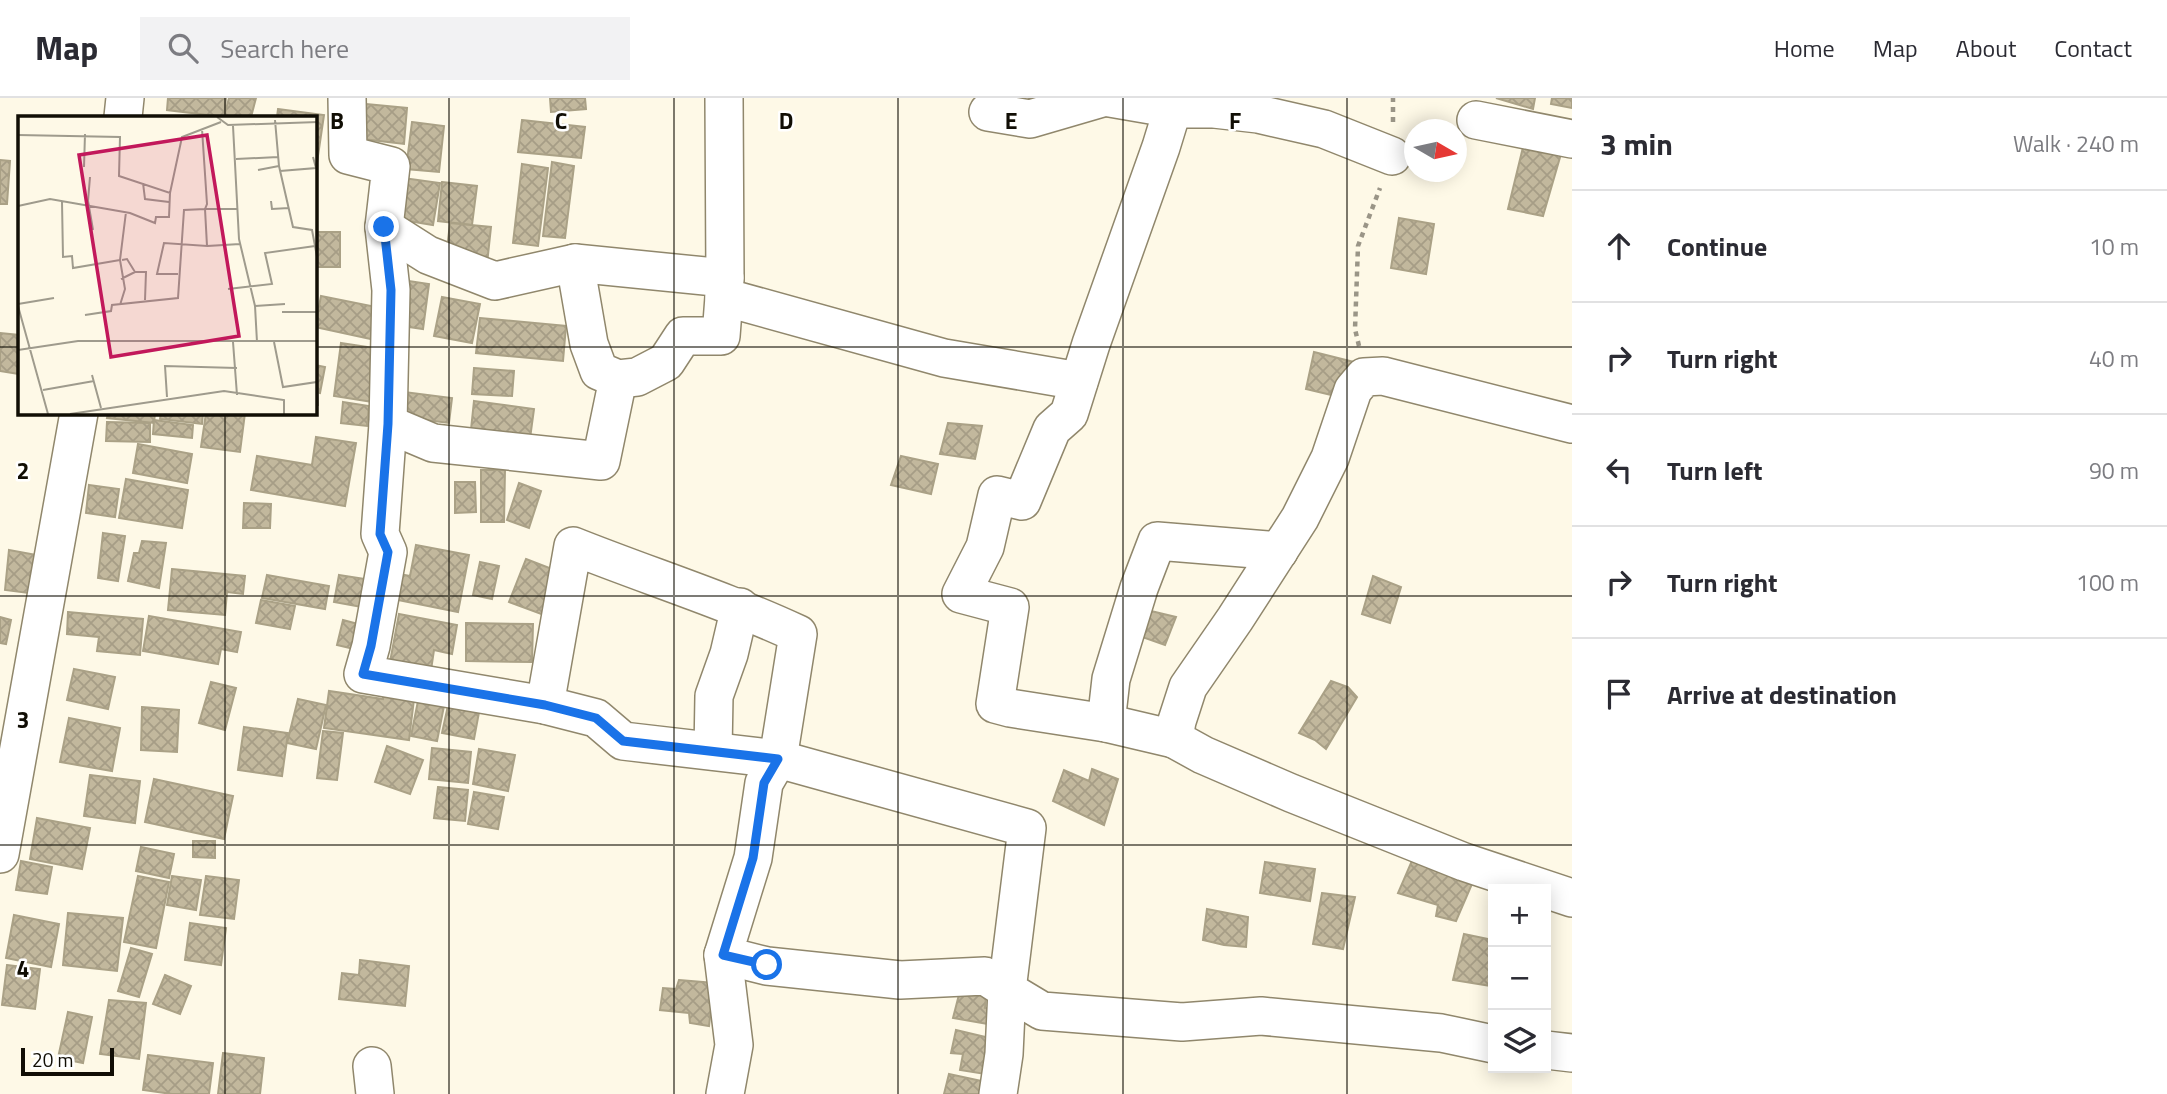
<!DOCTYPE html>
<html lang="en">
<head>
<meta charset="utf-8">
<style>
	body { margin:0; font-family:"Titillium Web",sans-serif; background:#f2f2f3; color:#2b2b33 }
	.controls { position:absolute; right:21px; bottom:21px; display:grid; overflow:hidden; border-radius:0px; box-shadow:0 4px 18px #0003 }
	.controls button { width:63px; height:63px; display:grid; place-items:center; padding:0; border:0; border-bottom:2px solid #e1e1e2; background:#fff; color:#2b2b33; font:35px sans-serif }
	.compass { position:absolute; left:1404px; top:21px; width:63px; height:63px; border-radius:50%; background:#fff; box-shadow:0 4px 18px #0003; rotate:99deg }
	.scale { position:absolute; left:21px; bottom:18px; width:93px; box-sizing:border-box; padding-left:7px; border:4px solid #110e05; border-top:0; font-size:19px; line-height:24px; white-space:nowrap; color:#110e05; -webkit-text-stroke:5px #fff; paint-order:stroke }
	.stop { position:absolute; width:21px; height:21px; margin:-16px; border:5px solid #1a73e8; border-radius:50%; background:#fff }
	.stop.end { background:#1a73e8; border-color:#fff; box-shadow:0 2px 7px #0008 }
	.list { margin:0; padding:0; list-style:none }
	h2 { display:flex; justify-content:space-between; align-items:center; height:91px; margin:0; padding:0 28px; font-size:30px }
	h2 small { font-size:23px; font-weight:400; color:#7c7c81 }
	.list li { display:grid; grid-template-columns:46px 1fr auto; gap:21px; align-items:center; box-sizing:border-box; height:112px; padding:0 28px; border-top:2px solid #e1e1e2 }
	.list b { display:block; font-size:26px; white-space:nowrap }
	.list em { font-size:23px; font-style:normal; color:#7c7c81 }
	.icon { flex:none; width:38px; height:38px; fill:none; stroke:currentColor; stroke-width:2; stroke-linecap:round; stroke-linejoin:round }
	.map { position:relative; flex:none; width:1572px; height:996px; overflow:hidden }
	header { display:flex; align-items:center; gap:42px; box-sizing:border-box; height:98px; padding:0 35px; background:#fff; border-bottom:2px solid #e1e1e2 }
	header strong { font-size:33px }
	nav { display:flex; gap:38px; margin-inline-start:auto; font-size:24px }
	.search { width:490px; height:63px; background:#f2f2f3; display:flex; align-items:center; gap:18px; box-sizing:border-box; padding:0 24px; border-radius:0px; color:#7c7c81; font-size:26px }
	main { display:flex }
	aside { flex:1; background:#fff }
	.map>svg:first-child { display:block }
</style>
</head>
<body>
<header>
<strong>Map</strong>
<div class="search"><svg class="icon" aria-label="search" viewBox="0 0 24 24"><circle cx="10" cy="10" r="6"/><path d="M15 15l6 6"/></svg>Search here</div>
<nav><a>Home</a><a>Map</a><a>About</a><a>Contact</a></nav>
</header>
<main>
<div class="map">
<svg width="1572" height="996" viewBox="0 0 1572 996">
	<defs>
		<pattern id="building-cross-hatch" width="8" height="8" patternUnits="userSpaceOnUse" patternTransform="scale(1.75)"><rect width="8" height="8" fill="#c2b89d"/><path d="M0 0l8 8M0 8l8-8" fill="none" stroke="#a69d86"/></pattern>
	</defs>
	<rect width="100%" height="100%" fill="#fef9e7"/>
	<g fill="url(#building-cross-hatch)" stroke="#aaa186" stroke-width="2">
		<polygon points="168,0 226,0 224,19 167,12"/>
		<polygon points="229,0 256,0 251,19 224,19"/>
		<polygon points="550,0 585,0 586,11 551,14"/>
		<polygon points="1496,0 1535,0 1533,11"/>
		<polygon points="1552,0 1572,0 1572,10 1551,6"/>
		<polygon points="366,6 407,10 404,46 363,41"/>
		<polygon points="278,11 324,17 315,78 315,19 277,19"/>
		<polygon points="522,22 585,29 581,60 518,54"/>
		<polygon points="412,24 444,28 439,74 406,71"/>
		<polygon points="1525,41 1563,49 1543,118 1508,111"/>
		<polygon points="0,62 10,63 7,106 0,106"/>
		<polygon points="552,64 574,68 565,140 543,138"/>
		<polygon points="522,66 548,70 538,148 513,145"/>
		<polygon points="396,79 440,85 433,127 390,120"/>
		<polygon points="442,84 477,88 472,127 438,123"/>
		<polygon points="1399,120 1434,126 1426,176 1391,170"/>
		<polygon points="450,125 491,129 487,166 446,160"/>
		<rect x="315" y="134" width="25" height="35"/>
		<polygon points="402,182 429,186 423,231 395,227"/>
		<polygon points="321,198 386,211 380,243 315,229"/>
		<polygon points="442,199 480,206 472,245 434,238"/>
		<polygon points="480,220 566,228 563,263 476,255"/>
		<polygon points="0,235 19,237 19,276 0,273"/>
		<polygon points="341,245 381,251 373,304 334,298"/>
		<polygon points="1314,254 1354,264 1344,300 1306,291"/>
		<polygon points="315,267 325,269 320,295 315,294"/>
		<polygon points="474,270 514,273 512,298 472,296"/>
		<polygon points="404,294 452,300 449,325 401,319"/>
		<polygon points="474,303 534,311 529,348 470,341"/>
		<polygon points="343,304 369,308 367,328 341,325"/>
		<polygon points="108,315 155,315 154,325 107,320"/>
		<polygon points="161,315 203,315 202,326 160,321"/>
		<polygon points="206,315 245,315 240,354 201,349"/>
		<polygon points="154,322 193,327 192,340 153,336"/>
		<polygon points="107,324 150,325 150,344 106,343"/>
		<polygon points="948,325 982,328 975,361 940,356"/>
		<polygon points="316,339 356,345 345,408 251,392 257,358 312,367"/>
		<polygon points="138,346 192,356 187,385 133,375"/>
		<polygon points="901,358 938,366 931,396 891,387"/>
		<polygon points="481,372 505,372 504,424 481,424"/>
		<polygon points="126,381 188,392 182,430 119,420"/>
		<polygon points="455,384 475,384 476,414 455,415"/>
		<polygon points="519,385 541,393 529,430 507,422"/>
		<polygon points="89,387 119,391 115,419 86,415"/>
		<polygon points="244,405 271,406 270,430 243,430"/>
		<polygon points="103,435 125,438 118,483 98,480"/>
		<polygon points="142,443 166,445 159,490 128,483 134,455 139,455"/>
		<polygon points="416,447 469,457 458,514 383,499 388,474 410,478"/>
		<polygon points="9,452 42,458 36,496 5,492"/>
		<polygon points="526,461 560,474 544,517 509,504"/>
		<polygon points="480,464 499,468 492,501 473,497"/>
		<polygon points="172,471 245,478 243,496 227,494 225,517 168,512"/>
		<polygon points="267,477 329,488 325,511 262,500"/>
		<polygon points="339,477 378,483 373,511 334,504"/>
		<polygon points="1373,478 1401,489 1390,525 1362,516"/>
		<polygon points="261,502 295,508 290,531 256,525"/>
		<polygon points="1151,513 1176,519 1165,547 1142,539"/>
		<polygon points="68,514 143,521 140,557 97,553 99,539 67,536"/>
		<polygon points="399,516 457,527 452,556 434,552 431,572 390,564"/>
		<polygon points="149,518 241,534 237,554 221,551 218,566 143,553"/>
		<polygon points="0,519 11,522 6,546 0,545"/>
		<polygon points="343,522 373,530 367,554 337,547"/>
		<polygon points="466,525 533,526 532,564 466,563"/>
		<polygon points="74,571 115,579 108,611 67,602"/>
		<polygon points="1331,583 1348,589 1357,599 1326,651 1315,642 1299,635"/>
		<polygon points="211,584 236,590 225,632 199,625"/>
		<polygon points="385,589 415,593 409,642 324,630 329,593 383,601"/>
		<polygon points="419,598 445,603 437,643 411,638"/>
		<polygon points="298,601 326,607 316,651 287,645"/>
		<polygon points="449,603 480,609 474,641 442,635"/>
		<polygon points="142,609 179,612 177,654 141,652"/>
		<polygon points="69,620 120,630 112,673 60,664"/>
		<polygon points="244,629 288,635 282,678 238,672"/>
		<polygon points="323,633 343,635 337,682 317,680"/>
		<polygon points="387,648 423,662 410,696 375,684"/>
		<polygon points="432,650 471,654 468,685 429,681"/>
		<polygon points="479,651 515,657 508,693 473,686"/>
		<polygon points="1092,671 1118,681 1104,727 1053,703 1064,672 1089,683"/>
		<polygon points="90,677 140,683 135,725 84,718"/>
		<polygon points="154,681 233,698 224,741 145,724"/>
		<polygon points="438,689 468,692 465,723 434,720"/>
		<polygon points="474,694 504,699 498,731 468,726"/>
		<polygon points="37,720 90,730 82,771 30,761"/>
		<polygon points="193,743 215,743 215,760 193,759"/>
		<polygon points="141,749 174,756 169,780 136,773"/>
		<polygon points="1417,751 1475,779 1456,823 1436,818 1438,807 1398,795"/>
		<polygon points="21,763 52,769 47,796 16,792"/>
		<polygon points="1265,764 1315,771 1310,803 1260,795"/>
		<polygon points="138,778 169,784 156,850 124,844"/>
		<polygon points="172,778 201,782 196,812 167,807"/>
		<polygon points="206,778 239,782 234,821 200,817"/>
		<polygon points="1322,795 1355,799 1343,851 1313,846"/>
		<polygon points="1207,811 1248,819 1246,849 1224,847 1203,842"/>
		<polygon points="68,815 123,820 117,873 63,867"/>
		<polygon points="14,817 59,826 51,869 6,860"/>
		<polygon points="190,825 226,830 221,867 185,862"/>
		<polygon points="1464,836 1493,842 1491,888 1453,882"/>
		<polygon points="131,850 152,856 139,899 118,893"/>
		<polygon points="360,862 409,868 405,908 339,901 342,875 359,877"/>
		<polygon points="7,867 40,871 35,911 2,907"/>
		<polygon points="165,877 191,888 180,916 153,906"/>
		<polygon points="679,882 714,885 709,928 690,925 689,915 660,912 663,890 676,891"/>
		<polygon points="962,885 987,889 985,910 997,912 994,927 953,920"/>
		<polygon points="109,902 146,905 139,961 100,956"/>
		<polygon points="68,914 92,919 83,965 58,960"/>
		<polygon points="956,932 998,942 985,976 960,972 963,956 951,955"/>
		<polygon points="223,955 264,960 260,996 218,996"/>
		<polygon points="148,957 213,965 209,996 172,996 143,992"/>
		<polygon points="949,976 991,985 990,996 944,996"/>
	</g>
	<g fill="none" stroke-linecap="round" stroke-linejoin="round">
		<g stroke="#90876c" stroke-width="40">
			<g id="minor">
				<polyline points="347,0 348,57 391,68 384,129 391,192 388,326 380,436 388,454 371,548 363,576 545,607 596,620 623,643 778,661 1027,730 1007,892 1042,913 1182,924 1261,918 1441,935 1493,946"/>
				<polyline points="724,0 725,180"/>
				<polyline points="1110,0 1174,11 1214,11 1258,16 1324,31 1392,58"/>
				<polyline points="988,14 1030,21 1102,0"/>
				<polyline points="123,19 125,0"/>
				<polyline points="1476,22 1572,41"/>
				<polyline points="384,129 428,157 495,183 575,165 725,180 724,199 944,260 1079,283"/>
				<polyline points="575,165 589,246 599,273 618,281 637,279 666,264 683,238 721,238 724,199"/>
				<polyline points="388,326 433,345 601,363 618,281"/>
				<polyline points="1572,326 1383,278 1364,279 1353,292 1330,360 1300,420 1235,521 1188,589 1177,623 1174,641 1203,657 1291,695 1464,764 1572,800"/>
				<path d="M545 607 573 448C648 478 725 502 798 536L778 661 764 685 753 760 723 857 767 868 900 882 985 878 1007 892 1004 956 998 996"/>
				<polyline points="1106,625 1111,581 1139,490 1157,443 1279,453"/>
				<polyline points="1174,641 1106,625 1010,610 995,606 1010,509 961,496 985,449 997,397 1022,403 1052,331 1069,316 1091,246 1161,49 1176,0"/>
				<polyline points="713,653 714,598 729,556 740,509"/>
				<polyline points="0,756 79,315"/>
				<polyline points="723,857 734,947 725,996"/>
				<polyline points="1546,952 1572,955"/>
				<polyline points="372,968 375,996"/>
			</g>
		</g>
		<g stroke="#9a9587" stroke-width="4.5" stroke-dasharray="5 5" stroke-linecap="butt">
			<polyline points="1393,24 1393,0"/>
			<polyline points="1359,248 1355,231 1358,148 1380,90"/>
		</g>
		<use href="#minor" stroke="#fff" stroke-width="37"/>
	</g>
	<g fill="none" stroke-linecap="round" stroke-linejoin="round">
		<polyline stroke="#1a73e8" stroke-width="9" points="384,129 391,192 388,326 380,436 388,454 371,548 363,576 545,607 596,620 623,643 778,661 764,685 753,760 723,857 767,867"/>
	</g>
	<path fill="none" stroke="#110e05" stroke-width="2" stroke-opacity="0.55" d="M225 0V19M449 0V996M674 0V996M898 0V996M1123 0V996M1347 0V996M0 249H19M315 249H1572M225 315V996M0 498H1572M0 747H1572"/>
	<g transform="translate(18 18)">
		<rect width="299" height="299" fill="#fef9e7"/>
		<path fill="none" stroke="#9f9b8d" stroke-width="2" d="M199 1 210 9 300 6M257 4 261 50 275 111 294 114 300 146M215 10 221 123 237 190 239 226M0 19 102 21 101 60 152 77 164 21 203 6M218 43 260 41M66 51 67 18M240 54 261 50M262 55 298 52 295 41M72 61 70 85 75 114M125 67 127 83 151 86M253 85 254 93 271 92M44 86 45 141 54 140 55 152 102 144M0 90 32 83 112 97 137 107 138 101H151L152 77M189 130 222 128M117 156H128L127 184M160 158H139L146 127 189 130 187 93H220M103 163 117 156 109 143 104 144M210 173 254 168 247 137 297 130M0 188 36 182M102 189 107 173 102 144 108 96M0 190 30 298M237 190 267 188M264 196H300M67 199 93 195 94 189 160 182 166 94 187 93 189 88 184 13M215 226 219 279M256 226 265 271 299 266 300 290M0 234 60 225H300M74 259 83 292M25 274 76 265M149 281 147 250 219 252M52 298 206 275 266 284V298"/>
		<path fill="#c2185b" fill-opacity="0.15" stroke="#c2185b" stroke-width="3.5" d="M189 19 221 220 93 241 61 39Z"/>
		<rect width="299" height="299" fill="none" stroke="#110e05" stroke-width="3.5"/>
	</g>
	<g font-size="23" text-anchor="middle" font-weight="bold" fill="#110e05" stroke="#fff" stroke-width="5" stroke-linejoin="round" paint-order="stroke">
		<text x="337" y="31">B</text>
		<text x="561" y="31">C</text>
		<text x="786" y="31">D</text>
		<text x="1011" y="31">E</text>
		<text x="1235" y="31">F</text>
		<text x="23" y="381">2</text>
		<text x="23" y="630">3</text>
		<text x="23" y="879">4</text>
	</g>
</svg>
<div class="controls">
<button>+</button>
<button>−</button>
<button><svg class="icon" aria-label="layers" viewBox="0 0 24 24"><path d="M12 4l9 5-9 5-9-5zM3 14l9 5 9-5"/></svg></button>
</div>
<svg class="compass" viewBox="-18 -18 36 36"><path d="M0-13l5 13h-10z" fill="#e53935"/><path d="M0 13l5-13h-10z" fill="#7c7c81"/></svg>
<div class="scale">20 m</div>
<div class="stop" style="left:767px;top:867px"></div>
<div class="stop end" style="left:384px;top:129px"></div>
</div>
<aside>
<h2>3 min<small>Walk · 240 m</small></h2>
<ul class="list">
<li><svg class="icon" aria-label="ahead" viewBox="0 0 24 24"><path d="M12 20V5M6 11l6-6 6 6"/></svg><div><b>Continue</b></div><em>10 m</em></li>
<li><svg class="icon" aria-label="right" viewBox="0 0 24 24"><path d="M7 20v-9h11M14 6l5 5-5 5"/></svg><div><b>Turn right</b></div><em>40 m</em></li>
<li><svg class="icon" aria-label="left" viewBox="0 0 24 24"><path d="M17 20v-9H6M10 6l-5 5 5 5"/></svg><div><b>Turn left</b></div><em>90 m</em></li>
<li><svg class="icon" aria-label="right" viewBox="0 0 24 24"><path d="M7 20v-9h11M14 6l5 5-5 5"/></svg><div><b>Turn right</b></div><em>100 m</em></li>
<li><svg class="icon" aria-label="arrive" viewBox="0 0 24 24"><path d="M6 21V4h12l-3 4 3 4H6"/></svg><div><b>Arrive at destination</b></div></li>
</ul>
</aside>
</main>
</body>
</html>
